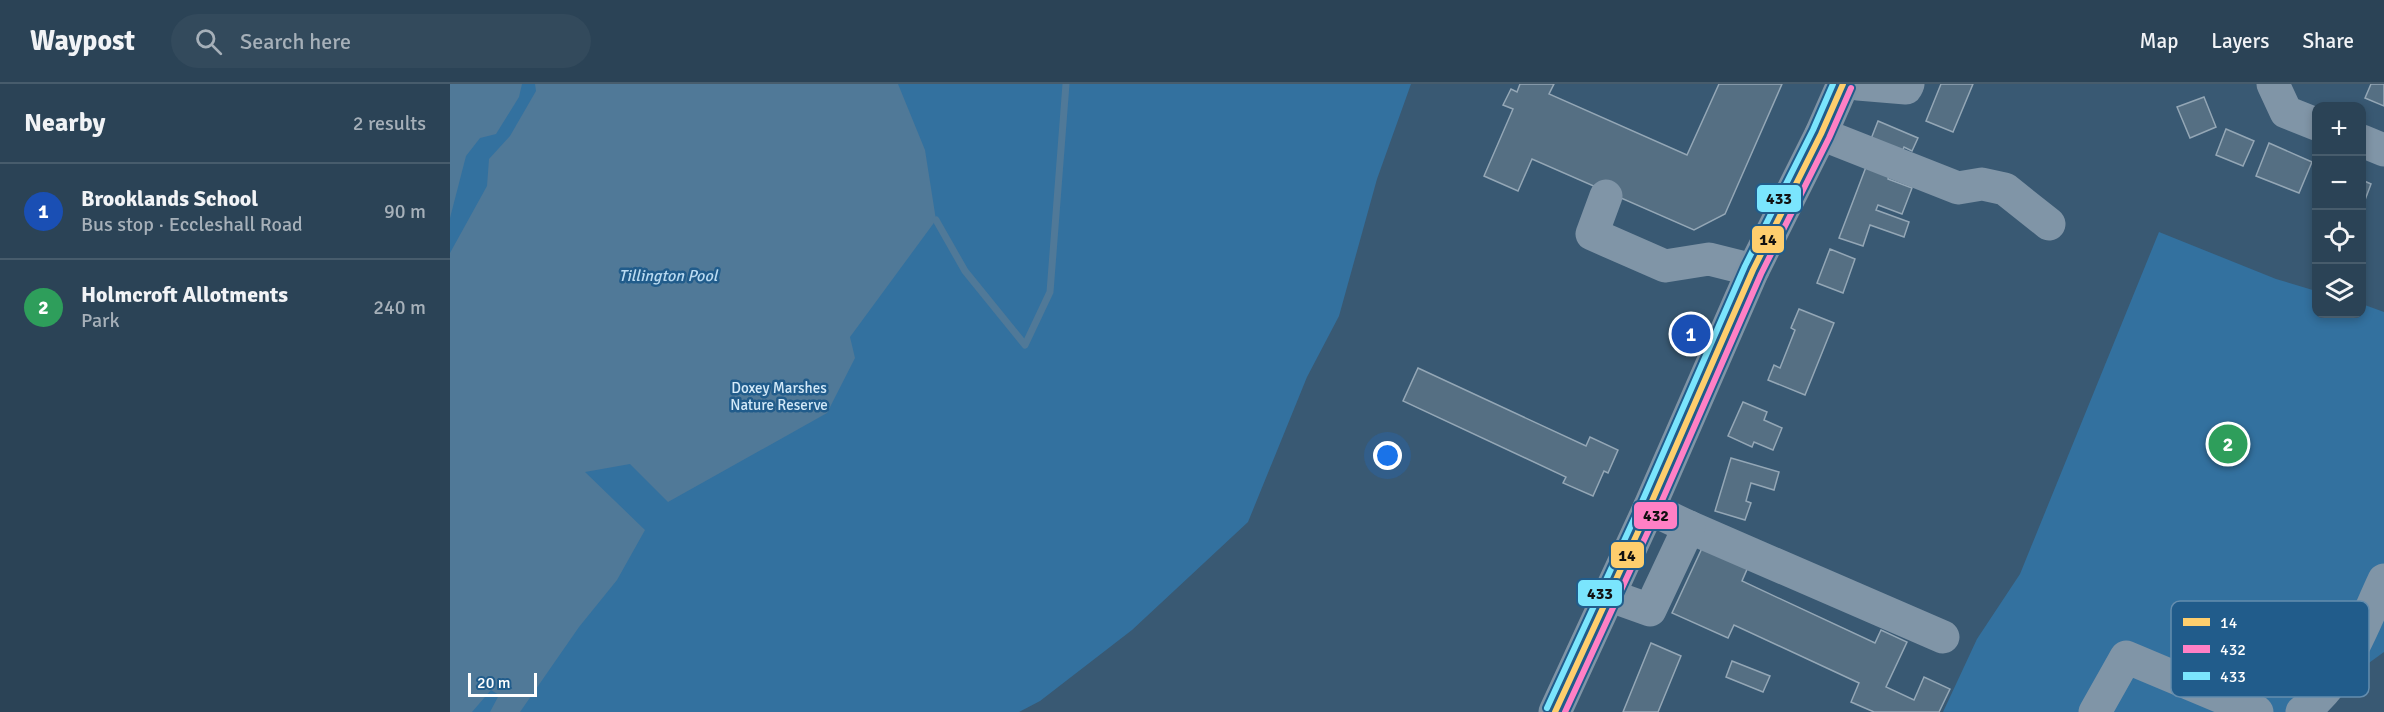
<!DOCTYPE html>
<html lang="en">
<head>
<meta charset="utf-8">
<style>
	body { margin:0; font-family:Signika,sans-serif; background:#334a5c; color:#f1f3f6 }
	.controls { position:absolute; right:18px; top:18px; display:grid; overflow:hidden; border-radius:12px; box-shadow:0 3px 9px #0003 }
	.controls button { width:54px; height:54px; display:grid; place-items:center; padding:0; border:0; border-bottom:2px solid #475c6c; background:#2b4356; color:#f1f3f6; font:30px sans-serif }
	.scale { position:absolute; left:18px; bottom:15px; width:69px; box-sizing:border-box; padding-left:6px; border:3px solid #fff; border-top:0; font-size:16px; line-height:21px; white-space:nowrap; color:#fff; -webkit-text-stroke:4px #215c8b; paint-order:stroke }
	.you { position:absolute; left:938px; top:372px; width:21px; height:21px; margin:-15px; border:4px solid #fff; border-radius:50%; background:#1a73e8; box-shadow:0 0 0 9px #1a73e833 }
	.badge { display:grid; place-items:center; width:39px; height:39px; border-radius:50%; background:#8c9099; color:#fff; font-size:20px; font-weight:700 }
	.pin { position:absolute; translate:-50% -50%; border:3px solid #fff; box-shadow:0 2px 6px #0006 }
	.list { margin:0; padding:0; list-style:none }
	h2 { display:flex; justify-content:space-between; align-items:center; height:78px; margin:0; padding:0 24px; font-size:26px }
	h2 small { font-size:20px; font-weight:400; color:#a6b0b9 }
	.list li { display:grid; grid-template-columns:39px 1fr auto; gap:18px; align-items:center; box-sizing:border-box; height:96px; padding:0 24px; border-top:2px solid #475c6c }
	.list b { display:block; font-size:22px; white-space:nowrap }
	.list p { margin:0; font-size:20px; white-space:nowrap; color:#a6b0b9 }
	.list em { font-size:20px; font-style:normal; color:#a6b0b9 }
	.icon { flex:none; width:33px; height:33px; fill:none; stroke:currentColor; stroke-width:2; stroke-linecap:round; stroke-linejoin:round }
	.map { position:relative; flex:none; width:1934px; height:628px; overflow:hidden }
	header { display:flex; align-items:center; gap:36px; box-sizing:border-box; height:84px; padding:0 30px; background:#2b4356; border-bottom:2px solid #475c6c }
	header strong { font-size:28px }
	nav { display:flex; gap:33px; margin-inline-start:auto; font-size:21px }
	.search { width:420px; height:54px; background:#334a5c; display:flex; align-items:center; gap:15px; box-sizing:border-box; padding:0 21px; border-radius:33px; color:#a6b0b9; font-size:22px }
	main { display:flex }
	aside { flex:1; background:#2b4356 }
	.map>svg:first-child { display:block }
</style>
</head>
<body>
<header>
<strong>Waypost</strong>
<div class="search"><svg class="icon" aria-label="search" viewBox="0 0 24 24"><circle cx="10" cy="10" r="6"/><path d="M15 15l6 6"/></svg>Search here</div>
<nav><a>Map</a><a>Layers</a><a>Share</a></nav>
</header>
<main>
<aside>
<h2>Nearby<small>2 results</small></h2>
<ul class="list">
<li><span class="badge" style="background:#1a4fb4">1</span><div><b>Brooklands School</b><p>Bus stop · Eccleshall Road</p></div><em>90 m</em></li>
<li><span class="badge" style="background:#2e9e5b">2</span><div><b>Holmcroft Allotments</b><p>Park</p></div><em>240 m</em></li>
</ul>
</aside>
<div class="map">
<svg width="1934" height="628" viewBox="0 0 1934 628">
	<rect width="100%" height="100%" fill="#395973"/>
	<g fill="#33719f">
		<polygon points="0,0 961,0 927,95 889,232 857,293 798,438 682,546 590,617 569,628 0,628"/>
		<polygon points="1709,148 1826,195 1866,207 1866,230 1912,230 1912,220 1934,228 1934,568 1894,597 1868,628 1493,628 1527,555 1570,490"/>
	</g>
	<g fill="#507998">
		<polygon points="0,0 72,0 69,13 46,50 30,54 16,72 0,134"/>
		<polygon points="85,0 448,0 475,66 486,136 400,253 405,274 377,329 218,418 180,380 135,388 195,446 167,496 129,543 70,628 40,628 49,611 41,606 22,628 0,628 0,169 37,102 39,75 60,52 86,7"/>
	</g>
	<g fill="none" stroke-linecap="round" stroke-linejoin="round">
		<polyline stroke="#507998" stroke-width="7" points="486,136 515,187 575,261 600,208 616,0"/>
	</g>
	<g fill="#556f83" stroke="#94a7b6" stroke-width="1.5">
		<polygon points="1070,0 1104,0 1099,10 1237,71 1269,0 1332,0 1275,130 1244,146 1082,75 1068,107 1034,92 1063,25 1053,21 1061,5 1067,8"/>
		<polygon points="1491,0 1523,0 1503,48 1476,37"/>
		<polygon points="1921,0 1934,0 1934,22 1915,14"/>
		<polygon points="1754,13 1766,43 1740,54 1727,23"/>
		<polygon points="1428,37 1468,54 1462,67 1454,63 1450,73 1419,60"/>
		<polygon points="1776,45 1804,57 1793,82 1766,71"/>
		<polygon points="1819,59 1862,78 1849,109 1806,92"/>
		<polygon points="1416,83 1439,91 1438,95 1462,104 1452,130 1428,121 1426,126 1459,138 1454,153 1420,141 1413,162 1389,154"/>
		<polygon points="1912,96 1921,100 1912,124"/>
		<polygon points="1380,165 1405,175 1393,209 1367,199"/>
		<polygon points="1349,225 1384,239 1355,311 1318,296 1324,281 1330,284 1345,246 1341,244"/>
		<polygon points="968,284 1136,362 1140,353 1168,366 1158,389 1154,387 1143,412 1113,399 1116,393 953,317"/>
		<polygon points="1293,318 1317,328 1314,336 1332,344 1323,366 1304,358 1302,363 1278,352"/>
		<polygon points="1281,374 1329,388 1324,406 1301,399 1296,417 1301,419 1295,436 1265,427"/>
		<polygon points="1253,462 1298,483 1292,497 1425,559 1431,546 1457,558 1436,603 1464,616 1474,593 1500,605 1489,628 1424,628 1401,618 1409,599 1284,541 1278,554 1222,529"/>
		<polygon points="1201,559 1231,572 1208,628 1173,628"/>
		<polygon points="1282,577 1320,592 1313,608 1276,593"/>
	</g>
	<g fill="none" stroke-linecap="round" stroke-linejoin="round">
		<g stroke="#8095a7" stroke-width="33">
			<polyline points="1408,0 1456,4 1458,0"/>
			<polyline points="1823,0 1836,28 1866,40"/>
			<polyline points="1371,50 1508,104 1532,100 1555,105 1599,140"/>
			<polyline points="1912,57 1934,66"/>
			<polyline points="1156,112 1142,150 1215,182 1259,175 1303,186"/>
			<polyline points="1239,443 1493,553"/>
			<polyline points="1158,511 1200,526 1239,443 1199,424"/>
			<polyline points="1645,628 1676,573 1807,628"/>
			<path d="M1852 628C1895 596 1912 543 1934 496"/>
		</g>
		<polyline stroke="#7f94a6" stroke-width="33" points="1105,628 1199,424 1303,186 1371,50 1393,0"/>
		<g stroke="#215c8b" stroke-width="10">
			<polyline id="bus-1" points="1105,628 1199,424 1303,186 1371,50 1393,0"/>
		</g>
		<g stroke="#215c8b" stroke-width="10">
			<polyline id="bus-2" points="1115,628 1207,428 1311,190 1379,54 1401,4"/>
		</g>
		<g stroke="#215c8b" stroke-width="10">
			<polyline id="bus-3" points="1097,624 1191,420 1295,182 1363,46 1383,0"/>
		</g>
		<use href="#bus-1" stroke="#fece6d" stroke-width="6"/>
		<use href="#bus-2" stroke="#ff80c5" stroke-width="6"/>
		<use href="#bus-3" stroke="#7ae5fd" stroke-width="6"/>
	</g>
	<g text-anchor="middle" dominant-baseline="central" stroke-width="5" stroke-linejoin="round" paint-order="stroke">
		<g font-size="15" fill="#d3e9f8" stroke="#215c8b">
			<text x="329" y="304">Doxey Marshes<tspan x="329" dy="17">Nature Reserve</tspan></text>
		</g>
		<g font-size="16" font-style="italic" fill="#badbf2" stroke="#215c8b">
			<text x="218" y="192">Tillington Pool</text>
		</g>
	</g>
	<rect x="1721" y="517" width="198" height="96" rx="9" fill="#215c8b" stroke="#648dae" stroke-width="1.5"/>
	<rect x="1733" y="534" width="27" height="8" fill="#fece6d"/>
	<rect x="1733" y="561" width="27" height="8" fill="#ff80c5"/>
	<rect x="1733" y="588" width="27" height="8" fill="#7ae5fd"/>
	<g font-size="16" fill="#fff">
		<text x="1770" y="544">14</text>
		<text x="1770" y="571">432</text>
		<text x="1770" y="598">433</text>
	</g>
	<g stroke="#215c8b" stroke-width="2">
		<rect x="1306" y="100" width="46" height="29" rx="6" fill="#7ae5fd"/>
		<rect x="1301" y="141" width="34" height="29" rx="6" fill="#fece6d"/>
		<rect x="1183" y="417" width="45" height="29" rx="6" fill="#ff80c5"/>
		<rect x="1160" y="457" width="35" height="28" rx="6" fill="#fece6d"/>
		<rect x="1127" y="495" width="46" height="28" rx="6" fill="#7ae5fd"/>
	</g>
	<g font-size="16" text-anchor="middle" font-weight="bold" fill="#111">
		<text x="1329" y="120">433</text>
		<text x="1318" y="161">14</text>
		<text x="1206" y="437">432</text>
		<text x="1177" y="477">14</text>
		<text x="1150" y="515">433</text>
	</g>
</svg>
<div class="controls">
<button>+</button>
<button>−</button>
<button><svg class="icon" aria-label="locate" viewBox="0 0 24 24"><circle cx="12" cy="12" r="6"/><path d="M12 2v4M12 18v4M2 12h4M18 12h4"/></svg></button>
<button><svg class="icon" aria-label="layers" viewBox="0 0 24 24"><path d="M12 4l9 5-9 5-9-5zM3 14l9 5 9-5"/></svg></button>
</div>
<div class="scale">20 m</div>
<div class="you"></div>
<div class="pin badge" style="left:1241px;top:250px;background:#1a4fb4">1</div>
<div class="pin badge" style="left:1778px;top:360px;background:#2e9e5b">2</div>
</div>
</main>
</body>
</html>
